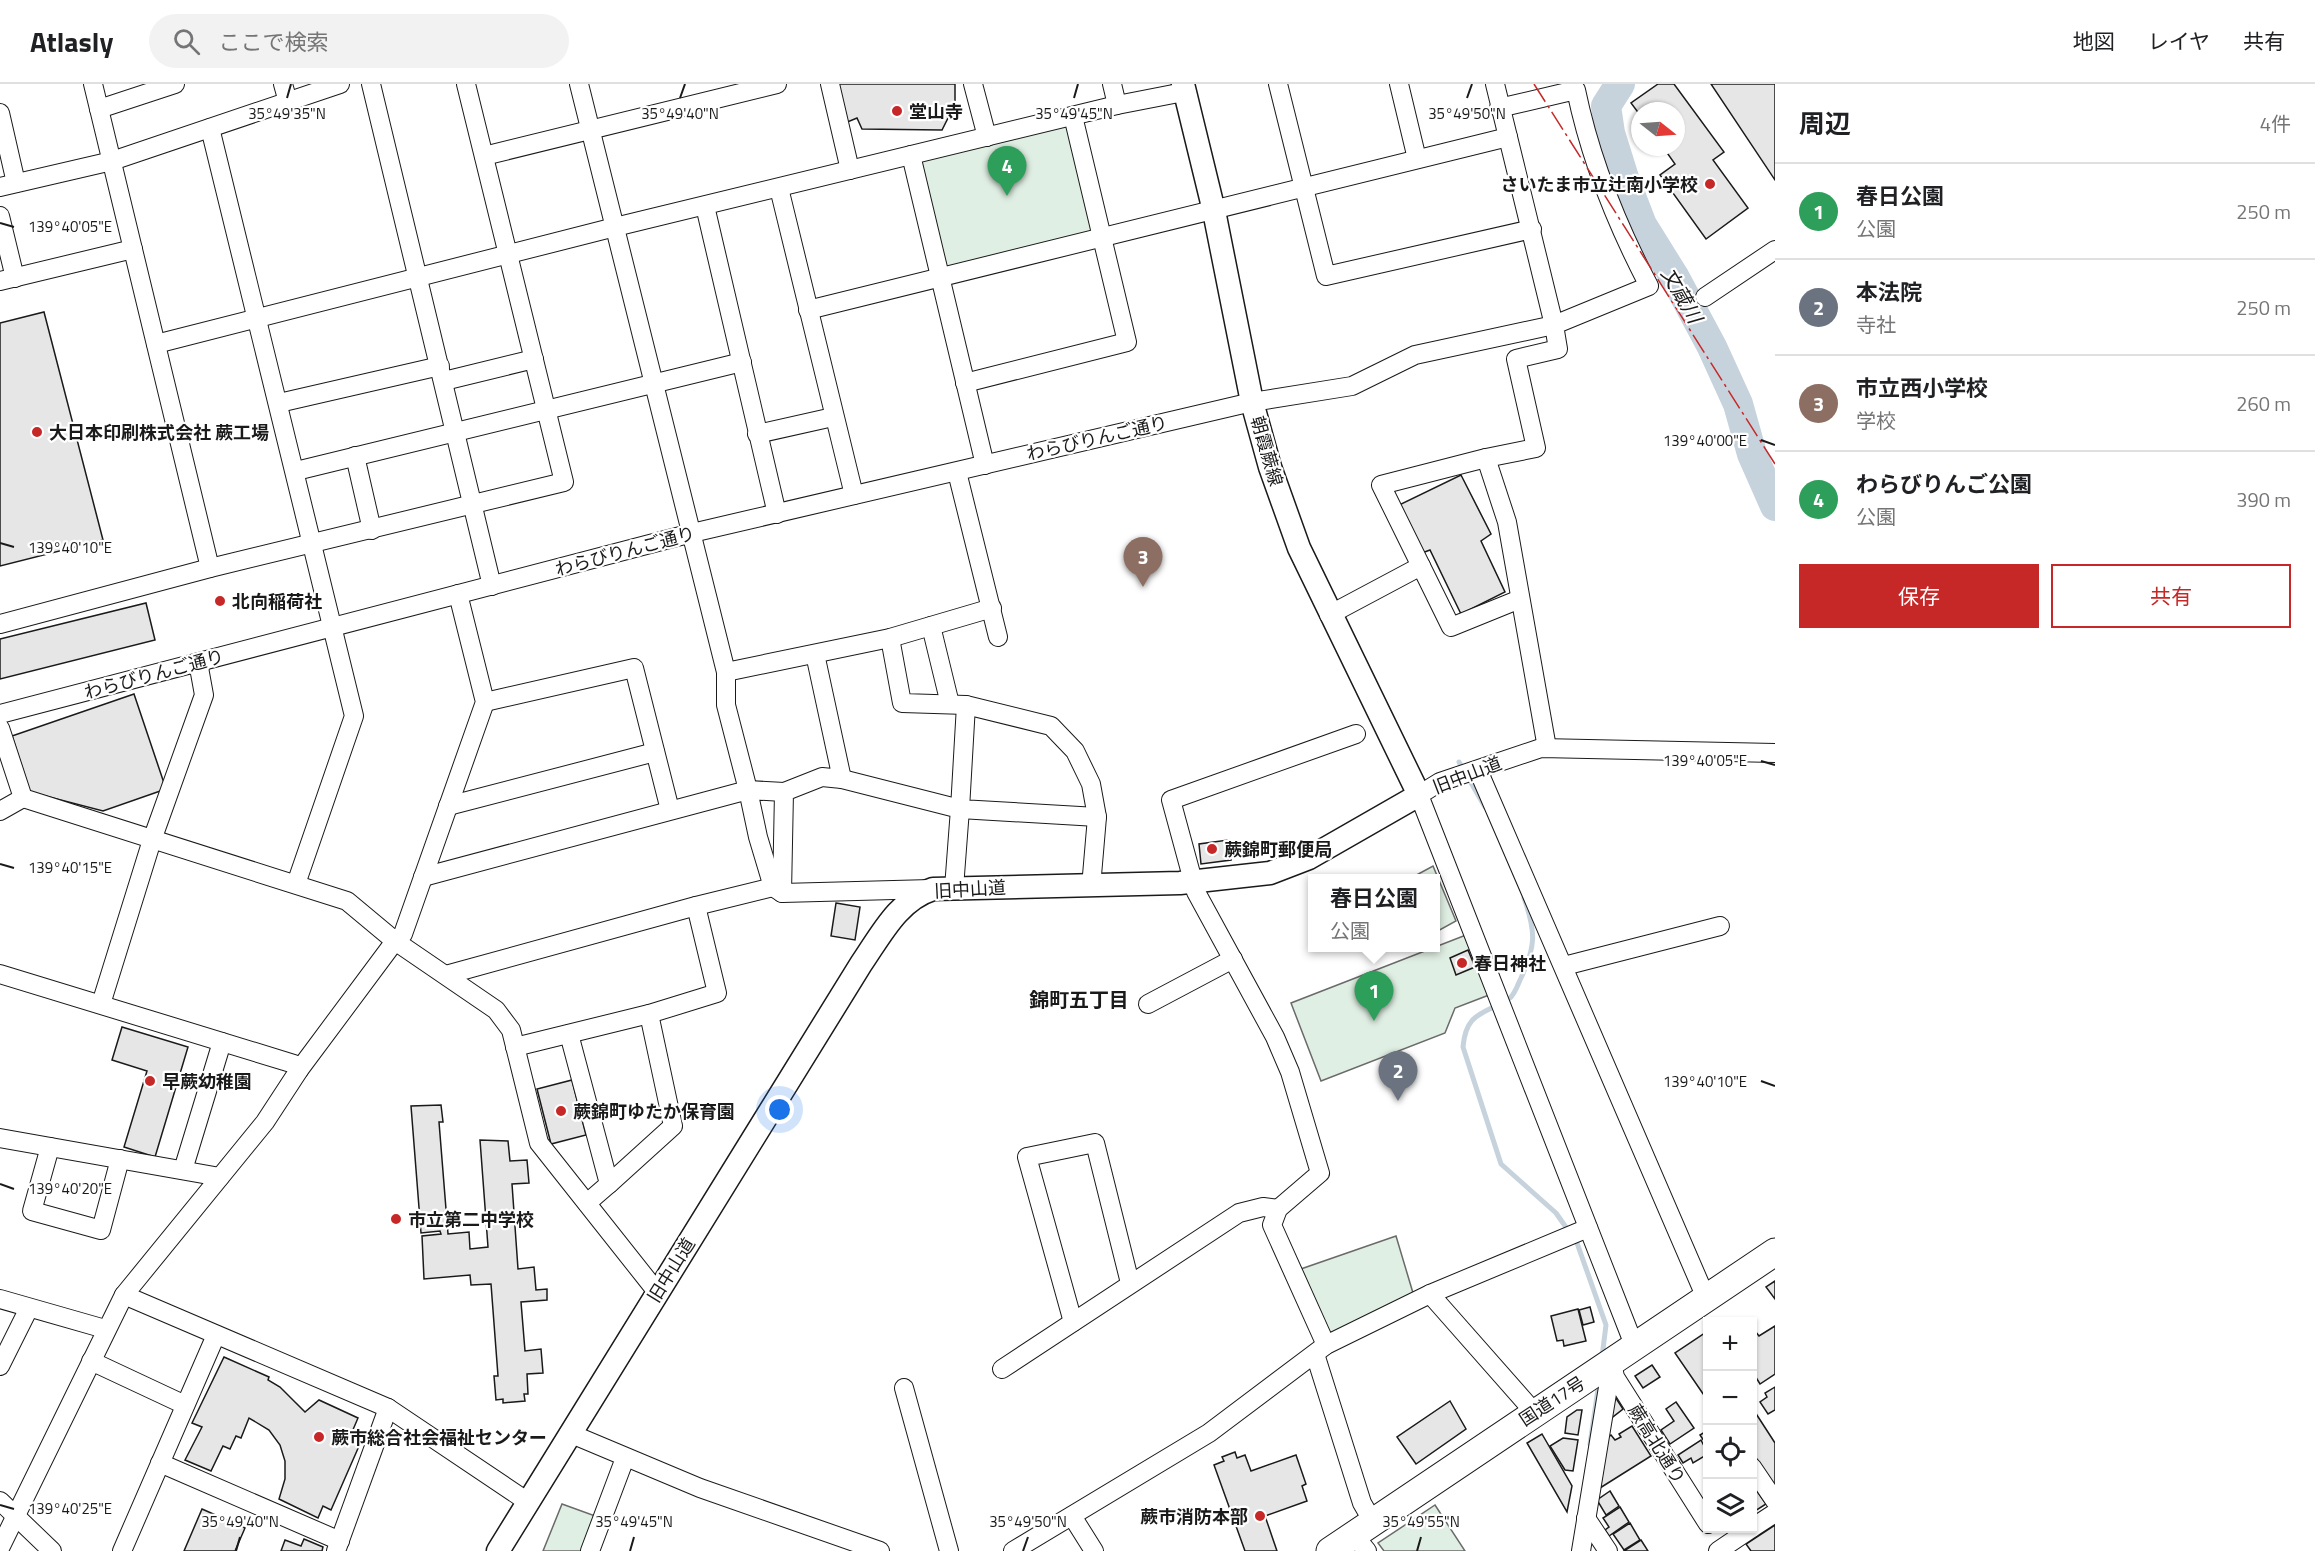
<!DOCTYPE html>
<html lang="ja">
<head>
<meta charset="utf-8">
<style>
	body { margin:0; font-family:"Titillium Web","Noto Sans JP",sans-serif; background:#f2f2f2; color:#202124 }
	.controls { position:absolute; right:18px; bottom:18px; display:grid; overflow:hidden; border-radius:0px; box-shadow:0 2px 4px #0004 }
	.controls button { width:54px; height:54px; display:grid; place-items:center; padding:0; border:0; border-bottom:2px solid #e0e0e0; background:#fff; color:#202124; font:30px sans-serif }
	.compass { position:absolute; left:1631px; top:18px; width:54px; height:54px; border-radius:50%; background:#fff; box-shadow:0 2px 4px #0004; rotate:107deg }
	.you { position:absolute; left:780px; top:1026px; width:21px; height:21px; margin:-15px; border:4px solid #fff; border-radius:50%; background:#1a73e8; box-shadow:0 0 0 9px #1a73e833 }
	.badge { display:grid; place-items:center; width:39px; height:39px; border-radius:50%; background:#c62828; color:#fff; font-size:20px; font-weight:700 }
	.pin { position:absolute; translate:-50% -50px; filter:drop-shadow(0 2px 3px #0008) }
	.pin::after { content:''; position:absolute; top:32px; width:21px; height:18px; background:inherit; clip-path:polygon(0 0,100% 0,50% 100%) }
	.popup { position:absolute; left:1308px; top:790px; width:132px; height:78px; box-sizing:border-box; display:grid; place-content:center; border-radius:0px; background:#fff; filter:drop-shadow(0 2px 4px #0005); font-size:20px; white-space:nowrap; color:#757577 }
	.popup b { font-size:22px; color:#202124 }
	.popup::after { content:''; position:absolute; left:50%; top:100%; margin-left:-12px; border:12px solid transparent; border-top-color:#fff }
	.list { margin:0; padding:0; list-style:none }
	h2 { display:flex; justify-content:space-between; align-items:center; height:78px; margin:0; padding:0 24px; font-size:26px }
	h2 small { font-size:20px; font-weight:400; color:#757577 }
	.list li { display:grid; grid-template-columns:39px 1fr auto; gap:18px; align-items:center; box-sizing:border-box; height:96px; padding:0 24px; border-top:2px solid #e0e0e0 }
	.list b { display:block; font-size:22px; white-space:nowrap }
	.list p { margin:0; font-size:20px; white-space:nowrap; color:#757577 }
	.list em { font-size:20px; font-style:normal; color:#757577 }
	.actions { display:flex; gap:12px; padding:18px 24px }
	.actions a { flex:1; padding:14px 0; border:2px solid #c62828; border-radius:0px; text-align:center; font-size:21px; color:#c62828 }
	.actions .main { background:#c62828; color:#fff }
	.icon { flex:none; width:33px; height:33px; fill:none; stroke:currentColor; stroke-width:2; stroke-linecap:round; stroke-linejoin:round }
	.map { position:relative; flex:none; width:1775px; height:1467px; overflow:hidden }
	header { display:flex; align-items:center; gap:36px; box-sizing:border-box; height:84px; padding:0 30px; background:#fff; border-bottom:2px solid #e0e0e0 }
	header strong { font-size:28px }
	nav { display:flex; gap:33px; margin-inline-start:auto; font-size:21px }
	.search { width:420px; height:54px; background:#f2f2f2; display:flex; align-items:center; gap:15px; box-sizing:border-box; padding:0 21px; border-radius:33px; color:#757577; font-size:22px }
	main { display:flex }
	aside { flex:1; background:#fff }
	.map>svg:first-child { display:block }
</style>
</head>
<body>
<header>
<strong>Atlasly</strong>
<div class="search"><svg class="icon" aria-label="search" viewBox="0 0 24 24"><circle cx="10" cy="10" r="6"/><path d="M15 15l6 6"/></svg>ここで検索</div>
<nav><a>地図</a><a>レイヤ</a><a>共有</a></nav>
</header>
<main>
<div class="map">
<svg width="1775" height="1467" viewBox="0 0 1775 1467">
	<rect width="100%" height="100%" fill="#fff"/>
	<g fill="#e0efe3" stroke="#6a6a6a" stroke-width="1.5">
		<polygon points="1073,32 1103,153 938,191 911,71"/>
		<polygon points="1433,782 1456,837 1436,848 1436,794 1411,794"/>
		<polygon points="1466,851 1489,911 1455,924 1445,949 1321,997 1291,919"/>
		<polygon points="1396,1152 1413,1209 1332,1253 1298,1186"/>
		<polygon points="562,1420 598,1433 596,1467 543,1467"/>
		<polygon points="1435,1421 1465,1467 1384,1467 1378,1459"/>
	</g>
	<g fill="none" stroke-linecap="round" stroke-linejoin="round">
		<g stroke="#c6d2dc" stroke-width="5">
			<polyline points="1459,678 1485,723"/>
			<path d="M1524 814C1536 848 1536 862 1521 894 1518 900 1515 910 1510 914 1484 931 1466 927 1463 963L1501 1080 1556 1129 1577 1159 1606 1241 1602 1273"/>
			<polyline points="1590,1360 1599,1298"/>
		</g>
		<polyline stroke="#c6d2dc" stroke-width="30" points="1620,0 1606,22 1610,49 1624,94 1642,141 1675,194 1712,263 1738,320 1752,370 1775,422"/>
	</g>
	<g fill="#e6e6e6" stroke="#1a1a1a" stroke-width="1.5">
		<polygon points="834,0 955,0 955,20 942,46 862,45 857,34 845,39"/>
		<polygon points="1658,0 1674,0 1724,68 1713,76 1748,124 1706,155 1660,91 1675,80 1663,63 1676,63 1676,27 1640,27 1640,31 1631,19"/>
		<polygon points="1711,0 1775,0 1775,96"/>
		<polygon points="44,228 103,456 0,482 0,239"/>
		<polygon points="1461,391 1491,450 1481,457 1505,508 1461,530 1430,466 1422,469 1399,421"/>
		<polygon points="146,519 155,556 0,595 0,555"/>
		<polygon points="134,610 166,705 103,727 30,708 12,652"/>
		<polygon points="1228,756 1231,776 1201,780 1199,760"/>
		<polygon points="836,819 860,823 855,856 831,852"/>
		<polygon points="1468,866 1475,883 1456,891 1450,874"/>
		<polygon points="122,943 188,963 155,1073 124,1063 147,987 112,976"/>
		<polygon points="572,996 586,1051 551,1060 537,1005"/>
		<polygon points="441,1021 443,1038 439,1038 448,1150 469,1148 470,1165 488,1163 480,1056 508,1057 510,1077 527,1076 529,1099 512,1100 518,1185 534,1183 536,1206 547,1205 547,1216 521,1218 525,1267 541,1265 543,1289 527,1290 528,1310 524,1310 525,1317 503,1319 503,1315 496,1316 494,1292 498,1292 491,1200 471,1201 470,1191 424,1195 422,1152 441,1150 440,1147 421,1149 411,1022"/>
		<polygon points="1775,1197 1775,1215 1766,1203"/>
		<polygon points="1590,1223 1594,1238 1583,1241 1579,1226"/>
		<polygon points="1578,1225 1586,1257 1564,1262 1563,1256 1557,1257 1551,1232"/>
		<polygon points="1775,1242 1775,1290 1760,1300 1752,1287 1752,1243 1759,1252"/>
		<polygon points="1708,1247 1708,1317 1675,1269"/>
		<polygon points="224,1273 269,1293 268,1296 280,1303 305,1328 319,1316 358,1334 352,1348 363,1353 331,1426 323,1422 318,1434 279,1415 285,1395 285,1377 280,1361 269,1346 249,1334 241,1354 236,1352 230,1365 223,1362 211,1387 185,1376 202,1343 192,1339"/>
		<polygon points="1652,1281 1660,1293 1643,1304 1635,1292"/>
		<polygon points="1775,1303 1775,1326 1768,1330 1760,1318 1767,1313 1765,1309"/>
		<polygon points="1612,1308 1623,1325 1605,1339"/>
		<polygon points="1450,1317 1466,1345 1416,1380 1397,1353"/>
		<polygon points="1676,1318 1694,1344 1670,1360 1661,1346 1674,1337 1666,1325"/>
		<polygon points="1753,1325 1775,1359 1775,1402 1752,1368"/>
		<polygon points="1577,1326 1582,1326 1578,1351 1565,1349 1567,1333"/>
		<polygon points="1632,1342 1651,1372 1600,1404 1603,1356 1611,1351 1615,1356 1621,1353 1619,1350"/>
		<polygon points="1708,1346 1708,1359 1706,1360 1700,1351"/>
		<polygon points="1542,1350 1572,1402 1567,1428 1527,1359"/>
		<polygon points="1563,1354 1578,1356 1573,1387 1565,1386 1550,1362"/>
		<polygon points="1701,1356 1708,1370 1693,1379 1691,1374 1683,1379 1678,1371"/>
		<polygon points="1235,1368 1237,1374 1245,1371 1251,1387 1296,1371 1306,1400 1302,1402 1307,1417 1265,1432 1277,1467 1245,1467 1214,1381 1224,1377 1222,1373"/>
		<polygon points="1752,1400 1766,1420 1752,1429"/>
		<polygon points="1610,1407 1619,1422 1606,1431 1597,1416"/>
		<polygon points="1620,1423 1629,1438 1609,1452 1605,1446 1609,1443 1603,1434"/>
		<polygon points="202,1425 245,1444 235,1467 184,1467"/>
		<polygon points="1630,1439 1640,1456 1624,1466 1613,1450"/>
		<polygon points="1775,1441 1775,1467 1751,1467 1746,1460"/>
		<polygon points="304,1455 323,1463 322,1467 281,1467 285,1456 301,1462"/>
		<polygon points="1641,1456 1648,1467 1624,1467"/>
	</g>
	<g fill="none" stroke-linecap="round" stroke-linejoin="round">
		<g stroke="#1a1a1a" stroke-width="20">
			<g id="minor">
				<polyline points="93,0 210,484"/>
				<polyline points="283,0 288,18"/>
				<polyline points="371,0 492,502"/>
				<polyline points="830,0 850,86"/>
				<polyline points="973,0 987,53"/>
				<polyline points="1112,0 1117,21"/>
				<polyline points="1278,0 1326,192 1532,145"/>
				<polyline points="1399,0 1417,75"/>
				<path d="M1499 24 1576 6C1590 74 1617 141 1649 202L1554 241 1558 265 1516 275 1536 364 1486 374 1381 401 1451 543 1520 515"/>
				<polyline points="99,25 175,0"/>
				<polyline points="0,29 16,99"/>
				<polyline points="210,44 354,632 296,800"/>
				<polyline points="911,71 985,381"/>
				<polyline points="484,72 777,0"/>
				<polyline points="0,103 112,77 340,0"/>
				<polyline points="779,104 854,411"/>
				<polyline points="705,122 777,430"/>
				<polyline points="0,132 15,194"/>
				<polyline points="0,197 133,165"/>
				<polyline points="1705,213 1775,166"/>
				<polyline points="808,226 1508,53"/>
				<polyline points="156,260 615,143 1117,21 1184,8"/>
				<polyline points="444,297 534,275"/>
				<polyline points="965,299 1127,258 1073,32"/>
				<polyline points="279,319 440,282"/>
				<polyline points="757,350 833,333"/>
				<polyline points="355,372 372,446"/>
				<polyline points="1486,374 1507,438 1547,664"/>
				<polyline points="296,387 742,278"/>
				<polyline points="957,388 998,553"/>
				<polyline points="1329,531 1421,482"/>
				<polyline points="0,540 210,484 564,398 466,0"/>
				<polyline points="931,542 950,620"/>
				<polyline points="890,554 902,619 966,621 1051,642 1075,667 1091,700 1097,733 1091,803"/>
				<polyline points="726,588 890,554 992,524"/>
				<polyline points="485,618 634,584 670,726"/>
				<polyline points="966,621 960,725 1097,733"/>
				<polyline points="0,630 692,449 1252,318 1352,302 1415,271 1554,241 1495,0"/>
				<polyline points="0,644 23,714 347,817 395,857 496,926 511,946 539,1059 657,1208"/>
				<polyline points="1478,686 1706,1214"/>
				<polyline points="842,695 960,725 954,804"/>
				<polyline points="784,708 748,706 758,753 773,803 782,809 931,805"/>
				<polyline points="448,722 655,668"/>
				<polyline points="0,727 23,714"/>
				<polyline points="423,793 748,706 726,621 726,588 579,0"/>
				<polyline points="782,809 784,708 822,693 842,695 815,570"/>
				<polyline points="1564,882 1720,842"/>
				<polyline points="0,890 294,980 299,986"/>
				<polyline points="446,891 696,822 773,803"/>
				<polyline points="101,920 152,756 204,611 198,578"/>
				<polyline points="1148,920 1233,875"/>
				<polyline points="569,950 609,1100 587,1119"/>
				<polyline points="515,963 649,930 717,909 696,822"/>
				<polyline points="0,1054 220,1093"/>
				<polyline points="50,1063 32,1127 101,1146 120,1075"/>
				<polyline points="183,1086 222,958"/>
				<polyline points="609,1100 673,1042 649,930"/>
				<polyline points="1430,1210 1534,1328"/>
				<polyline points="124,1211 388,1324 528,1418"/>
				<polyline points="0,1215 105,1245"/>
				<polyline points="1073,1238 1027,1073 1095,1059 1130,1199"/>
				<polyline points="1326,1261 1272,1141 1278,1125 1320,1089 1290,988 1275,953 1196,808 1171,716 1356,650"/>
				<polyline points="1634,1261 1419,711 1440,698 1541,664 1775,669"/>
				<polyline points="1315,1270 1362,1419 1373,1438"/>
				<polyline points="91,1277 185,1321"/>
				<polyline points="1612,1279 1615,1293 1708,1440"/>
				<polyline points="0,1282 29,1224"/>
				<polyline points="1002,1285 1239,1129 1263,1123 1278,1125"/>
				<polyline points="904,1304 949,1467"/>
				<polyline points="569,1349 700,1404 880,1467"/>
				<polyline points="160,1379 340,1457"/>
				<polyline points="1752,1383 1775,1417"/>
				<polyline points="0,1417 52,1467"/>
				<polyline points="1072,1432 1094,1467"/>
				<polyline points="1586,1434 1608,1467"/>
				<polyline points="1752,1444 1775,1429"/>
				<polyline points="1354,1451 1367,1467"/>
				<polyline points="0,1464 124,1211 265,1038 299,986 395,857 403,850 485,618 458,510"/>
				<polyline points="122,1467 216,1251"/>
				<polyline points="336,1467 388,1324"/>
				<polyline points="590,1467 625,1374"/>
				<polyline points="1013,1467 1209,1349 1326,1261 1430,1210 1588,1144"/>
				<polyline points="1581,1467 1612,1279"/>
				<polyline points="1718,1467 1752,1444"/>
			</g>
		</g>
		<g stroke="#1a1a1a" stroke-width="25">
			<path id="major" d="M498 1467 861 880C881 851 898 816 933 805L1180 799 1270 789 1309 774 1419 711 1299 464 1270 383 1252 318 1214 127 1183 0"/>
		</g>
		<g stroke="#1a1a1a" stroke-width="29">
			<polyline id="highway" points="1330,1467 1775,1168"/>
		</g>
		<use href="#minor" stroke="#fff" stroke-width="18"/>
		<use href="#major" stroke="#fff" stroke-width="22"/>
		<use href="#highway" stroke="#fff" stroke-width="27"/>
		<polyline stroke="#c62828" stroke-width="1.5" stroke-dasharray="21 4.5 3 4.5" stroke-linecap="butt" points="1534,0 1775,380"/>
	</g>
	<path fill="none" stroke="#1a1a1a" stroke-width="2" d="M287 14 291 0M680 14 685 0M1074 14 1078 0M1467 14 1472 0M0 139 14 143M1761 356 1775 361M0 459 14 463M1761 677 1775 681M0 780 14 784M1761 997 1775 1002M0 1100 14 1105M0 1421 14 1425M236 1467 240 1453M630 1467 634 1453M1023 1467 1028 1453M1417 1467 1421 1453"/>
	<g fill="#c62828" stroke="#fff" stroke-width="2">
		<circle cx="897" cy="27" r="6"/>
		<circle cx="1710" cy="100" r="6"/>
		<circle cx="37" cy="348" r="6"/>
		<circle cx="220" cy="517" r="6"/>
		<circle cx="1212" cy="765" r="6"/>
		<circle cx="1462" cy="879" r="6"/>
		<circle cx="150" cy="997" r="6"/>
		<circle cx="561" cy="1027" r="6"/>
		<circle cx="396" cy="1135" r="6"/>
		<circle cx="319" cy="1353" r="6"/>
		<circle cx="1260" cy="1432" r="6"/>
	</g>
	<g text-anchor="middle" dominant-baseline="central" stroke-width="4.5" stroke-linejoin="round" paint-order="stroke">
		<g font-size="18" font-weight="bold" fill="#1a1a1a" stroke="#fff" text-anchor="start">
			<text x="909" y="27">堂山寺</text>
			<text x="1698" y="100" text-anchor="end">さいたま市立辻南小学校</text>
			<text x="49" y="348">大日本印刷株式会社 蕨工場</text>
			<text x="232" y="517">北向稲荷社</text>
			<text x="1224" y="765">蕨錦町郵便局</text>
			<text x="1474" y="879">春日神社</text>
			<text x="162" y="997">早蕨幼稚園</text>
			<text x="573" y="1027">蕨錦町ゆたか保育園</text>
			<text x="408" y="1135">市立第二中学校</text>
			<text x="331" y="1353">蕨市総合社会福祉センター</text>
			<text x="1248" y="1432" text-anchor="end">蕨市消防本部</text>
		</g>
		<g font-size="18" fill="#1a1a1a" stroke="#fff">
			<text transform="translate(1097 354) rotate(-13)">わらびりんご通り</text>
			<text transform="translate(1267 367) rotate(74)">朝霞蕨線</text>
			<text transform="translate(625 467) rotate(-15)">わらびりんご通り</text>
			<text transform="translate(154 590) rotate(-15)">わらびりんご通り</text>
			<text transform="translate(1467 691) rotate(-21)">旧中山道</text>
			<text transform="translate(970 805) rotate(-3)">旧中山道</text>
			<text transform="translate(671 1186) rotate(-58)">旧中山道</text>
			<text transform="translate(1552 1317) rotate(-33)">国道17号</text>
			<text transform="translate(1657 1360) rotate(58)">蕨高北通り</text>
		</g>
		<g font-size="20" font-style="italic" fill="#1a1a1a" stroke="#fff">
			<text transform="translate(1682 211) rotate(60)">文蔵川</text>
		</g>
		<g font-size="20" font-weight="bold" fill="#1a1a1a" stroke="#fff">
			<text x="1079" y="915">錦町五丁目</text>
		</g>
	</g>
	<g font-size="15" text-anchor="middle" fill="#1a1a1a" stroke="#fff" stroke-width="4.5" stroke-linejoin="round" paint-order="stroke">
		<text x="287" y="35">35°49'35"N</text>
		<text x="680" y="35">35°49'40"N</text>
		<text x="1074" y="35">35°49'45"N</text>
		<text x="1467" y="35">35°49'50"N</text>
		<text x="70" y="148">139°40'05"E</text>
		<text x="1705" y="362">139°40'00"E</text>
		<text x="70" y="469">139°40'10"E</text>
		<text x="1705" y="682">139°40'05"E</text>
		<text x="70" y="789">139°40'15"E</text>
		<text x="1705" y="1003">139°40'10"E</text>
		<text x="70" y="1110">139°40'20"E</text>
		<text x="70" y="1430">139°40'25"E</text>
		<text x="240" y="1443">35°49'40"N</text>
		<text x="634" y="1443">35°49'45"N</text>
		<text x="1028" y="1443">35°49'50"N</text>
		<text x="1421" y="1443">35°49'55"N</text>
	</g>
</svg>
<div class="controls">
<button>+</button>
<button>−</button>
<button><svg class="icon" aria-label="locate" viewBox="0 0 24 24"><circle cx="12" cy="12" r="6"/><path d="M12 2v4M12 18v4M2 12h4M18 12h4"/></svg></button>
<button><svg class="icon" aria-label="layers" viewBox="0 0 24 24"><path d="M12 4l9 5-9 5-9-5zM3 14l9 5 9-5"/></svg></button>
</div>
<svg class="compass" viewBox="-18 -18 36 36"><path d="M0-13l5 13h-10z" fill="#e53935"/><path d="M0 13l5-13h-10z" fill="#757577"/></svg>
<div class="you"></div>
<div class="pin badge" style="left:1374px;top:937px;background:#2e9e5b">1</div>
<div class="popup"><b>春日公園</b>公園</div>
<div class="pin badge" style="left:1398px;top:1017px;background:#6b7280">2</div>
<div class="pin badge" style="left:1143px;top:503px;background:#8d6e63">3</div>
<div class="pin badge" style="left:1007px;top:112px;background:#2e9e5b">4</div>
</div>
<aside>
<h2>周辺<small>4件</small></h2>
<ul class="list">
<li><span class="badge" style="background:#2e9e5b">1</span><div><b>春日公園</b><p>公園</p></div><em>250 m</em></li>
<li><span class="badge" style="background:#6b7280">2</span><div><b>本法院</b><p>寺社</p></div><em>250 m</em></li>
<li><span class="badge" style="background:#8d6e63">3</span><div><b>市立西小学校</b><p>学校</p></div><em>260 m</em></li>
<li><span class="badge" style="background:#2e9e5b">4</span><div><b>わらびりんご公園</b><p>公園</p></div><em>390 m</em></li>
</ul>
<div class="actions"><a class="main">保存</a><a>共有</a></div>
</aside>
</main>
</body>
</html>
